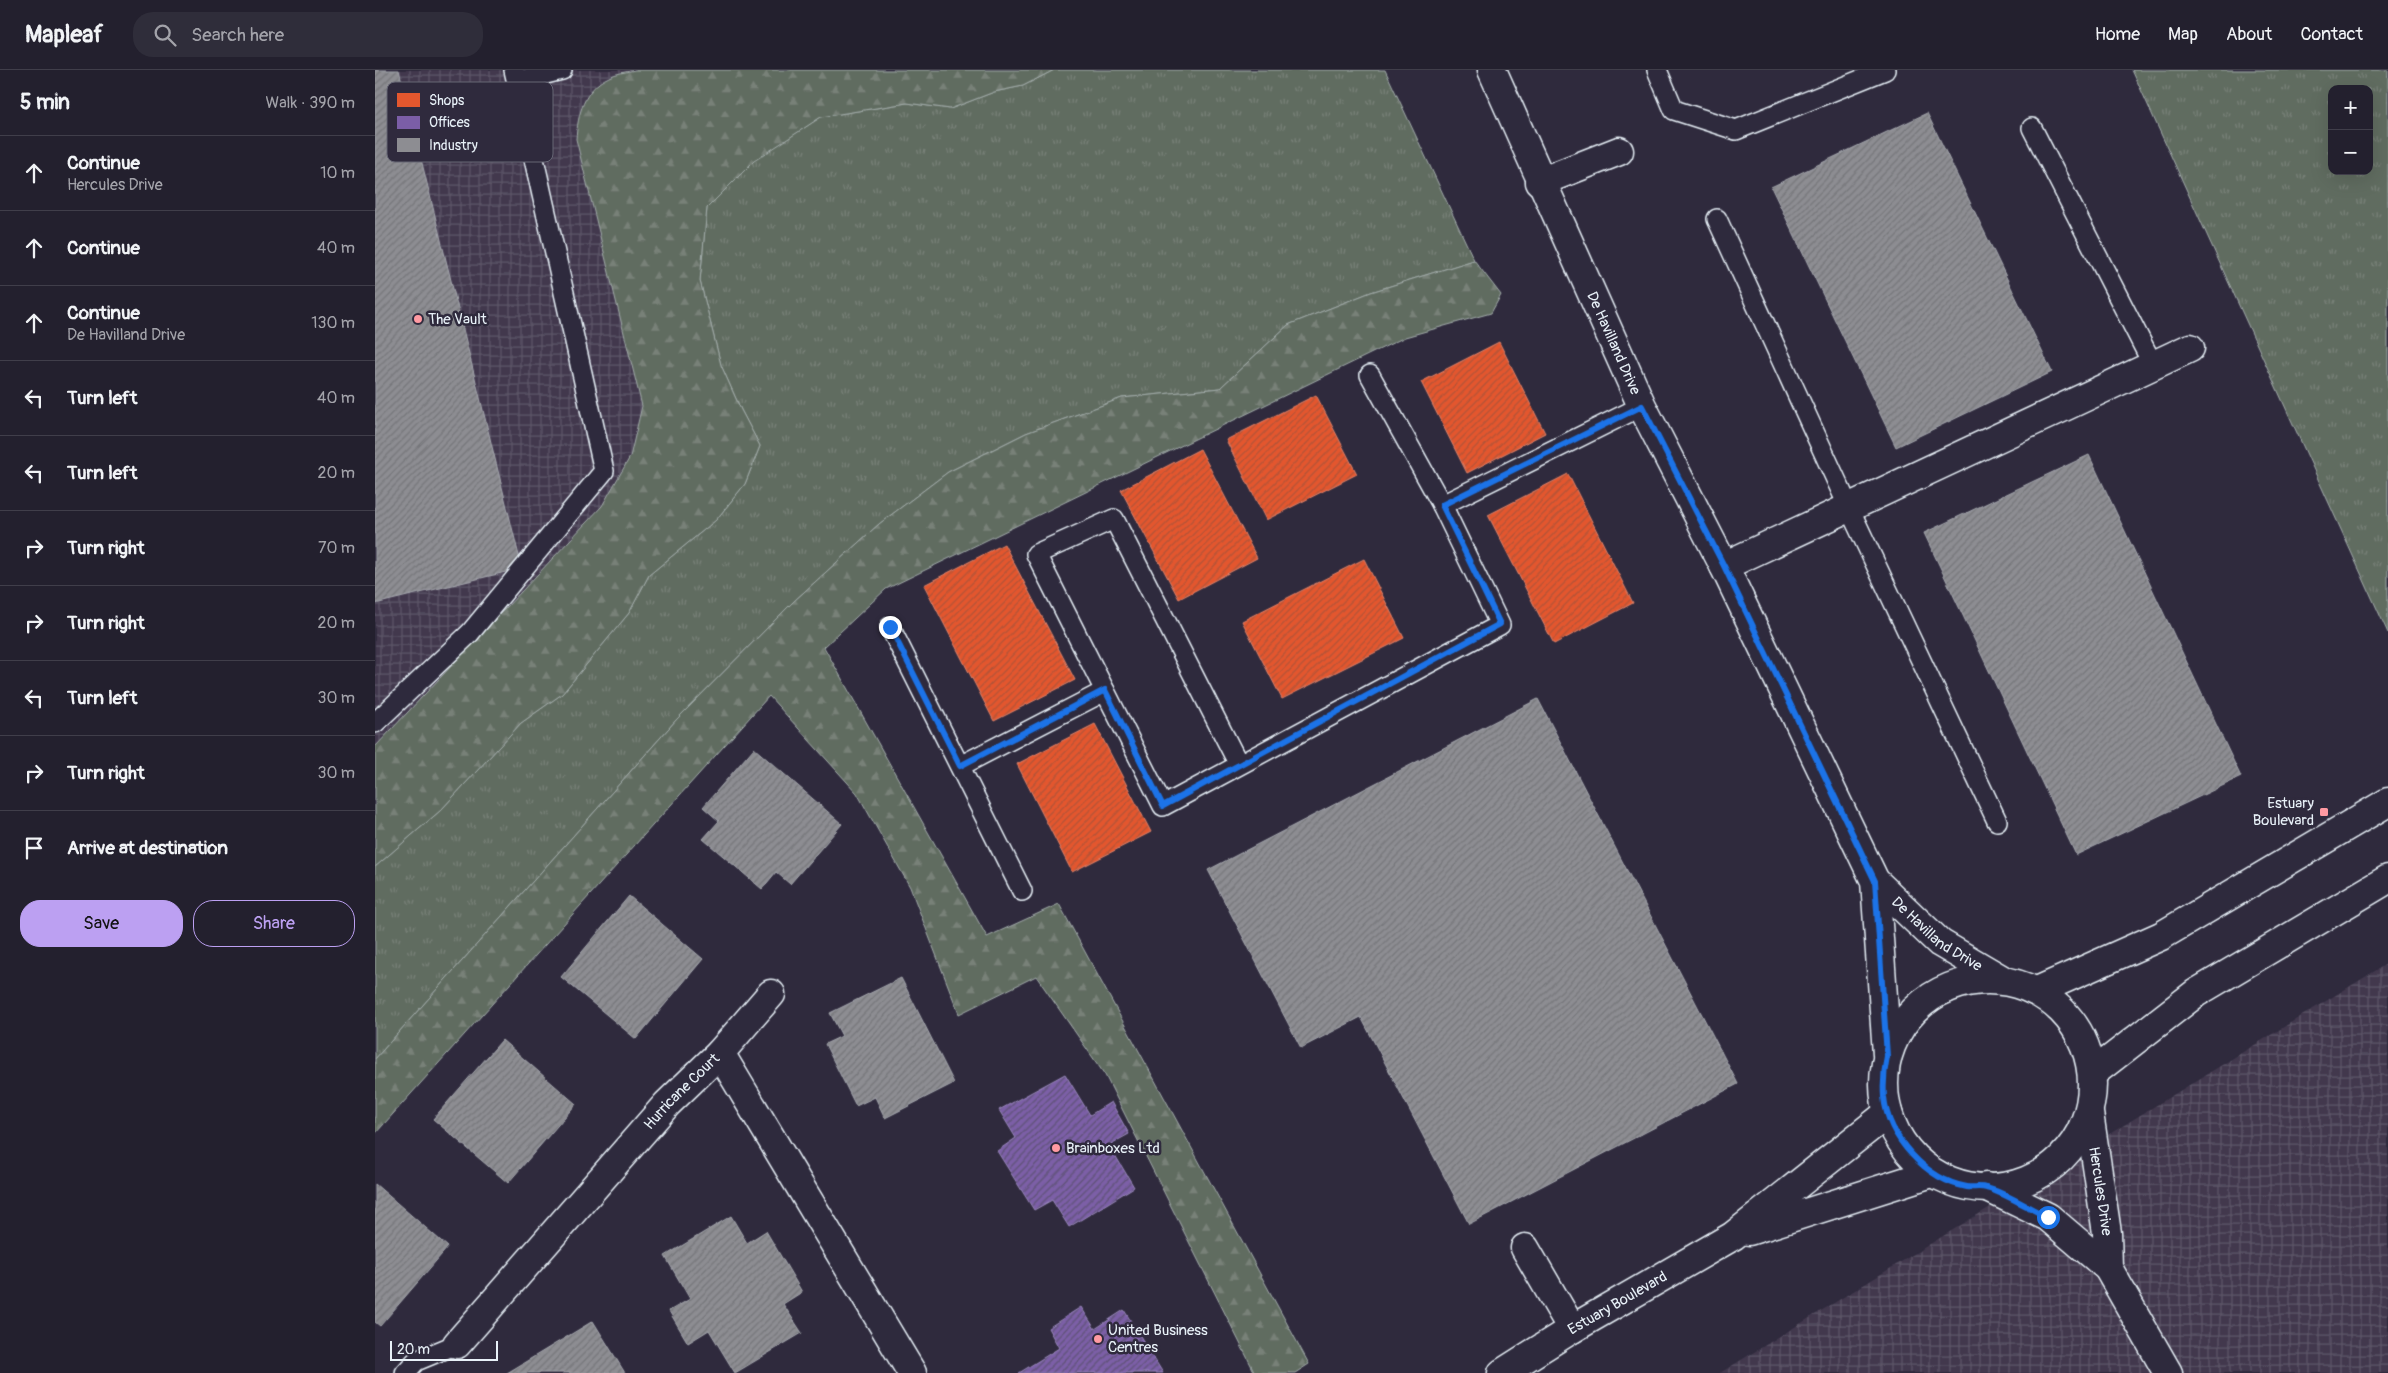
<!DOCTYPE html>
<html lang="en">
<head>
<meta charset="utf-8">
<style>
	body { margin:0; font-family:Pangolin,sans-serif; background:#2f2d3a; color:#f1f3f6 }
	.controls { position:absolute; right:15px; top:15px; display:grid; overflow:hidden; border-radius:10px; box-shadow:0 5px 20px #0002 }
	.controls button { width:45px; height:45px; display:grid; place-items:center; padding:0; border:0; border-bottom:1px solid #403e4a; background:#23202e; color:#f1f3f6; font:25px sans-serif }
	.scale { position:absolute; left:15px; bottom:12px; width:108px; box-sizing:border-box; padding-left:5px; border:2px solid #e8f1f8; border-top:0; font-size:14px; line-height:18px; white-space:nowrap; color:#e8f1f8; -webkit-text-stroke:4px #2f2a3d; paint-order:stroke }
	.stop { position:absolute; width:15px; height:15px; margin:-11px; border:4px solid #1a73e8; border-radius:50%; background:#fff }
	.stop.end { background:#1a73e8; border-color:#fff; box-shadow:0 1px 5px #0008 }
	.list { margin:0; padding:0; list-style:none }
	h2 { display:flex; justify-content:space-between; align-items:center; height:65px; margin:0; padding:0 20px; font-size:21px }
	h2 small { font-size:16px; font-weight:400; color:#a3a3aa }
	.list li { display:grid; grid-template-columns:32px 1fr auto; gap:15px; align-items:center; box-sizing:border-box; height:75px; padding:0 20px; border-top:1px solid #403e4a }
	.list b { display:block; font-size:19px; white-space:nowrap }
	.list p { margin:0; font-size:16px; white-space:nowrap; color:#a3a3aa }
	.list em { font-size:16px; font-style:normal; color:#a3a3aa }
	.actions { display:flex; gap:10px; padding:15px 20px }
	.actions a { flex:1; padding:11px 0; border:1px solid #bca0f2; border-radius:20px; text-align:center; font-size:18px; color:#bca0f2 }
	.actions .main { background:#bca0f2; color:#111 }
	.icon { flex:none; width:28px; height:28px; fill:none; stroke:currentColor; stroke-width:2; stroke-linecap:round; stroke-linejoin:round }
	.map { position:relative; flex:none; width:2013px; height:1303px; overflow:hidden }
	header { display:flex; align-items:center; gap:30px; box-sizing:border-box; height:70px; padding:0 25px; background:#23202e; border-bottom:1px solid #403e4a }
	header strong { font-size:24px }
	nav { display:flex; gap:28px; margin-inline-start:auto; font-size:18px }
	.search { width:350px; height:45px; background:#2f2d3a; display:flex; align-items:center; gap:12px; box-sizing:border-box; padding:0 18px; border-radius:20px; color:#a3a3aa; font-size:19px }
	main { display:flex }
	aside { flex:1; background:#23202e }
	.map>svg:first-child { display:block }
</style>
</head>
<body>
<header>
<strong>Mapleaf</strong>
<div class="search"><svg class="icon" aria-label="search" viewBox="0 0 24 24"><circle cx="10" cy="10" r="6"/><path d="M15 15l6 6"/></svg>Search here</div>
<nav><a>Home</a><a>Map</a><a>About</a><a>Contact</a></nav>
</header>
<main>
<aside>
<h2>5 min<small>Walk · 390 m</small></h2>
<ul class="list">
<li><svg class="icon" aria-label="ahead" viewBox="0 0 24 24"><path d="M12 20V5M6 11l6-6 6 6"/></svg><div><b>Continue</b><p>Hercules Drive</p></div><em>10 m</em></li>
<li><svg class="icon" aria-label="ahead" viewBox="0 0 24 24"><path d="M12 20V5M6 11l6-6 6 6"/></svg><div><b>Continue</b></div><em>40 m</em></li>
<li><svg class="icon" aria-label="ahead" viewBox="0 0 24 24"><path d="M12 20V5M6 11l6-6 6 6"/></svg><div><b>Continue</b><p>De Havilland Drive</p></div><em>130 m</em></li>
<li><svg class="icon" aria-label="left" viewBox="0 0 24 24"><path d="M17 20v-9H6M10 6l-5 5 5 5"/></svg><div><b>Turn left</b></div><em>40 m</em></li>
<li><svg class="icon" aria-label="left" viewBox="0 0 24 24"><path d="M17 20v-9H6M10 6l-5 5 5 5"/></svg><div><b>Turn left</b></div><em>20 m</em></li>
<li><svg class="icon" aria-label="right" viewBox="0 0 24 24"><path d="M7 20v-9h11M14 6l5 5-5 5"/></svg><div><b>Turn right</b></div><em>70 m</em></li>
<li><svg class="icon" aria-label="right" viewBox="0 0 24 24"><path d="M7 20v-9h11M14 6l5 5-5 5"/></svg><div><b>Turn right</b></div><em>20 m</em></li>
<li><svg class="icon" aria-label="left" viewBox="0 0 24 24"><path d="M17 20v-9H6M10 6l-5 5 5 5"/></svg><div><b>Turn left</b></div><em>30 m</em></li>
<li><svg class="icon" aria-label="right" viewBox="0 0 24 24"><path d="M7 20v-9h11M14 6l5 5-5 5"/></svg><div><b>Turn right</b></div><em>30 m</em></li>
<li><svg class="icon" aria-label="arrive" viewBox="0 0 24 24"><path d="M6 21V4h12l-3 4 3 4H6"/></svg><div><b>Arrive at destination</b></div></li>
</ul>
<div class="actions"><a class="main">Save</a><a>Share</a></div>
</aside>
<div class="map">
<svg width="2013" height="1303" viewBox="0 0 2013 1303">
	<defs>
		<pattern id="industrial-grid" width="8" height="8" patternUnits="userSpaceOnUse" patternTransform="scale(1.25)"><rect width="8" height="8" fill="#42394e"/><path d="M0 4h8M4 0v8" fill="none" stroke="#5d5668"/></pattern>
		<pattern id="grass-tufts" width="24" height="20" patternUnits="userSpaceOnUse" patternTransform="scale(1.25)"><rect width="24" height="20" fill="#616c61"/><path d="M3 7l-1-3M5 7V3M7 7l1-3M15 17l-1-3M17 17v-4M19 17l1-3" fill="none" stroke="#788178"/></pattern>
		<pattern id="forest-firs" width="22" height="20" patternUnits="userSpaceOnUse" patternTransform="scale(1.25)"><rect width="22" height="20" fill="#616c61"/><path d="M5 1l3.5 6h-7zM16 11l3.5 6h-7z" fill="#788178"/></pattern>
		<pattern id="shops-hatch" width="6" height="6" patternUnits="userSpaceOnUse" patternTransform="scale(1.25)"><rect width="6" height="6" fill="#e4572e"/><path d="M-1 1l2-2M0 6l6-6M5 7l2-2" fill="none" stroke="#ad5238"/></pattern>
		<pattern id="offices-hatch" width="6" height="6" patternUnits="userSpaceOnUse" patternTransform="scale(1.25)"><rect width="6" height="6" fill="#7b5ea7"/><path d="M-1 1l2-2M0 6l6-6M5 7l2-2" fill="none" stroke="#5e5274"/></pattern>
		<pattern id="industry-hatch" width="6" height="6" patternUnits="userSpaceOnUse" patternTransform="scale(1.25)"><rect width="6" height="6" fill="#8d8d92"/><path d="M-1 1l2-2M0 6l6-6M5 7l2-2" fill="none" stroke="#747579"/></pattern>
	</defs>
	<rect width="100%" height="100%" fill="#2f2a3d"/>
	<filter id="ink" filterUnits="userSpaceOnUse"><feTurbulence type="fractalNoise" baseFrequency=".02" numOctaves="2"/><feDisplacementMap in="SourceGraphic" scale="10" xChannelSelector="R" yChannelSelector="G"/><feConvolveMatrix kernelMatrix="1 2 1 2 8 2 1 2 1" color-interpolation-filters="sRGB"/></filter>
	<g filter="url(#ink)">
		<g fill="url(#industrial-grid)">
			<polygon points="0,0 260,0 233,7 201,69 267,336 255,387 227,436 0,677"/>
			<polygon points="2013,893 2013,1303 1345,1303"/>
		</g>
		<g fill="url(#grass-tufts)" stroke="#a4aeac" fill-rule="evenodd">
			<polygon points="679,0 1010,0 1099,190 996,222 913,255 845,318 747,328 651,363 573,402 504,454 418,532 302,649 0,989 0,797 66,740 146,653 187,624 254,543 274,505 341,450 370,414 385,376 366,340 346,295 325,211 332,138 379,90 446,47 532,33 575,39 619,22 648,16"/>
			<path d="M1757 0H2013V563ZM1957 19H1994V101H1957Z"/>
		</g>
		<g fill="url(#forest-firs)" stroke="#a4aeac">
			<path d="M260 0H679L648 16 619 22 575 39 532 33 446 47 379 91 332 138 325 211 346 295 366 340 385 376 370 414 341 450 274 505 254 543 187 624 146 653 66 740 0 797V677L227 436 255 387 267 336 201 69C203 45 208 19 234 7 241 3 252 2 260 0Z"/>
			<polygon points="1099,190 1126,225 1116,243 1030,267 511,519 449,577 612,867 684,834 934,1294 920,1303 880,1303 730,1005 661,906 584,944 535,817 482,723 394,626 0,1064 0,989 302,649 418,532 504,454 573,402 651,363 747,328 845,318 913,255 996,222"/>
		</g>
		<g fill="url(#shops-hatch)" stroke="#e5856b">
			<polygon points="1124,272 1170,363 1092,403 1046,312"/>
			<polygon points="941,325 982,404 891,450 851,370"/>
			<polygon points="825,379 882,488 804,529 746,420"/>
			<polygon points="1193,404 1258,533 1179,574 1113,445"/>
			<polygon points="629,474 700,610 619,651 549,515"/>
			<polygon points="989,489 1029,568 907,629 867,551"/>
			<polygon points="720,654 776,762 697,802 642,694"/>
		</g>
		<g fill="url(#offices-hatch)" stroke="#9c8abf">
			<polygon points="690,1004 715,1045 736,1032 754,1064 734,1075 759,1117 694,1157 677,1130 659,1140 622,1081 641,1068 624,1040"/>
			<polygon points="706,1237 720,1259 749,1240 788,1303 644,1303 684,1278 673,1258"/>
		</g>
		<g fill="url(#industry-hatch)" stroke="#a8abb1">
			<polygon points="0,0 24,0 147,498 0,534"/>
			<polygon points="1552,43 1677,302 1521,377 1396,117"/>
			<polygon points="1714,385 1866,707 1701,785 1549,463"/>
			<polygon points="1163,629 1363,1014 1094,1154 986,947 926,978 833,800"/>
			<polygon points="379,678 467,754 415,814 401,802 387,819 328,769 344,751 328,737"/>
			<polygon points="254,826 328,889 261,969 186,907"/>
			<polygon points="526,908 579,1013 510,1048 500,1027 481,1036 450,974 467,966 455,943"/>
			<polygon points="127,970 201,1034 133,1113 58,1049"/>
			<polygon points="0,1114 73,1177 5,1256 0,1252"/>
			<polygon points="356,1146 372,1173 391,1161 427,1222 408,1234 427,1263 360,1303 334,1260 313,1273 294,1241 315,1229 290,1186"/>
			<polygon points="218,1251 250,1303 132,1303"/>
		</g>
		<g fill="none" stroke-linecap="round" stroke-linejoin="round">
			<g stroke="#e8f1f8" stroke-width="22">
				<g id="service">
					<polyline points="1282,0 1299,40 1361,60 1510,0"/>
					<polyline points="142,11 187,0"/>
					<polyline points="1657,58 1778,295"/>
					<polyline points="1342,149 1474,438 1622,751"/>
					<polyline points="1067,435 1267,336"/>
					<polyline points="515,557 647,821"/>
					<polyline points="0,653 95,563 229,401 139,0"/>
					<polyline points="864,695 739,449 661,484 788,736 1125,555 1067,435 995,305"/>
					<polyline points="585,696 730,621"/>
					<polyline points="30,1303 41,1291 82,1274"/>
				</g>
			</g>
			<g stroke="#e8f1f8" stroke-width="31">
				<g id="minor">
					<path id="s1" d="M1117 0 1267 336 1349 496 1500 811 1565 873 1628 910"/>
					<polyline points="1165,112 1244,81"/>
					<polyline points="1349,496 1815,278"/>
					<polyline points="1500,811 1512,984"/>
					<circle cx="1613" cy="1014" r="104"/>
					<polyline points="1662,921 1786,866 2013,732"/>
					<polyline points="345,983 396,924"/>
					<polyline points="1718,1003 1821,923 2013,809"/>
					<path id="s2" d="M1714 1043 1732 1163 1733 1198"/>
					<polyline points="1611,1117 1673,1147 1733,1198 1793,1303"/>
					<polyline points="1374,1161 1557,1103"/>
					<polyline points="1150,1178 1197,1259"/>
					<path id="s3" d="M82 1274 292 1034 345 983 537 1303"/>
					<path id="s4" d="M1127 1303 1197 1259 1358 1166 1513 1043"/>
				</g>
			</g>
			<use href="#service" stroke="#2f2a3d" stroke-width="19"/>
			<use href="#minor" stroke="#2f2a3d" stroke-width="28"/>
		</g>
	</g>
	<g fill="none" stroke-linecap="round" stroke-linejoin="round" filter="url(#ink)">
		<path stroke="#1a73e8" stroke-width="6" d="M515 557 585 696 730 620 788 736 1125 554 1067 435 1267 336 1349 496 1500 811 1512 986C1509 1000 1508 1013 1509 1027 1513 1068 1552 1110 1592 1117 1598 1118 1605 1116 1611 1118 1629 1122 1655 1139 1673 1147"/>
	</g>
	<g fill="#ff9aa2" stroke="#2f2a3d" stroke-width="2">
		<circle cx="43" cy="249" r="5"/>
		<rect x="1944" y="737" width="10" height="10" rx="2.5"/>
		<circle cx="681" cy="1078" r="5"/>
		<circle cx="723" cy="1269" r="5"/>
	</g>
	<g text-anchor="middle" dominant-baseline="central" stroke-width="5" stroke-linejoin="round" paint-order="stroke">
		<g font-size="15" fill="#e8f1f8" stroke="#2f2a3d" text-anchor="start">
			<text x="53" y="249">The Vault</text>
			<text x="1939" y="733" text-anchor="end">Estuary<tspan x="1939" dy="17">Boulevard</tspan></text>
			<text x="691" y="1078">Brainboxes Ltd</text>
			<text x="733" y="1260">United Business<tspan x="733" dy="17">Centres</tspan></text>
		</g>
		<g font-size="15" fill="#e8f1f8" stroke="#2f2a3d">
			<text stroke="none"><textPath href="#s1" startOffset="299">De Havilland Drive</textPath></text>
			<text stroke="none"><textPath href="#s1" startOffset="979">De Havilland Drive</textPath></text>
			<text stroke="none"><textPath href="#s3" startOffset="338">Hurricane Court</textPath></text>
			<text stroke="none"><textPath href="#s2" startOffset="79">Hercules Drive</textPath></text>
			<text stroke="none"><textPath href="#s4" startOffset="135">Estuary Boulevard</textPath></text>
		</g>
	</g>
	<rect x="12" y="12" width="166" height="80" rx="8" fill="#2f2a3d" stroke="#666675" stroke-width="1"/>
	<rect x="22" y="23" width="23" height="14" fill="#e4572e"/>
	<rect x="22" y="46" width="23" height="13" fill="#7b5ea7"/>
	<rect x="22" y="68" width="23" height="14" fill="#8d8d92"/>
	<g font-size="14" fill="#e8f1f8">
		<text x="54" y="35">Shops</text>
		<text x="54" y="57">Offices</text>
		<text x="54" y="80">Industry</text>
	</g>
</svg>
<div class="controls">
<button>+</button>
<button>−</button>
</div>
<div class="scale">20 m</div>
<div class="stop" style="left:1673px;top:1147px"></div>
<div class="stop end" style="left:515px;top:557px"></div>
</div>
</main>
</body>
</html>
